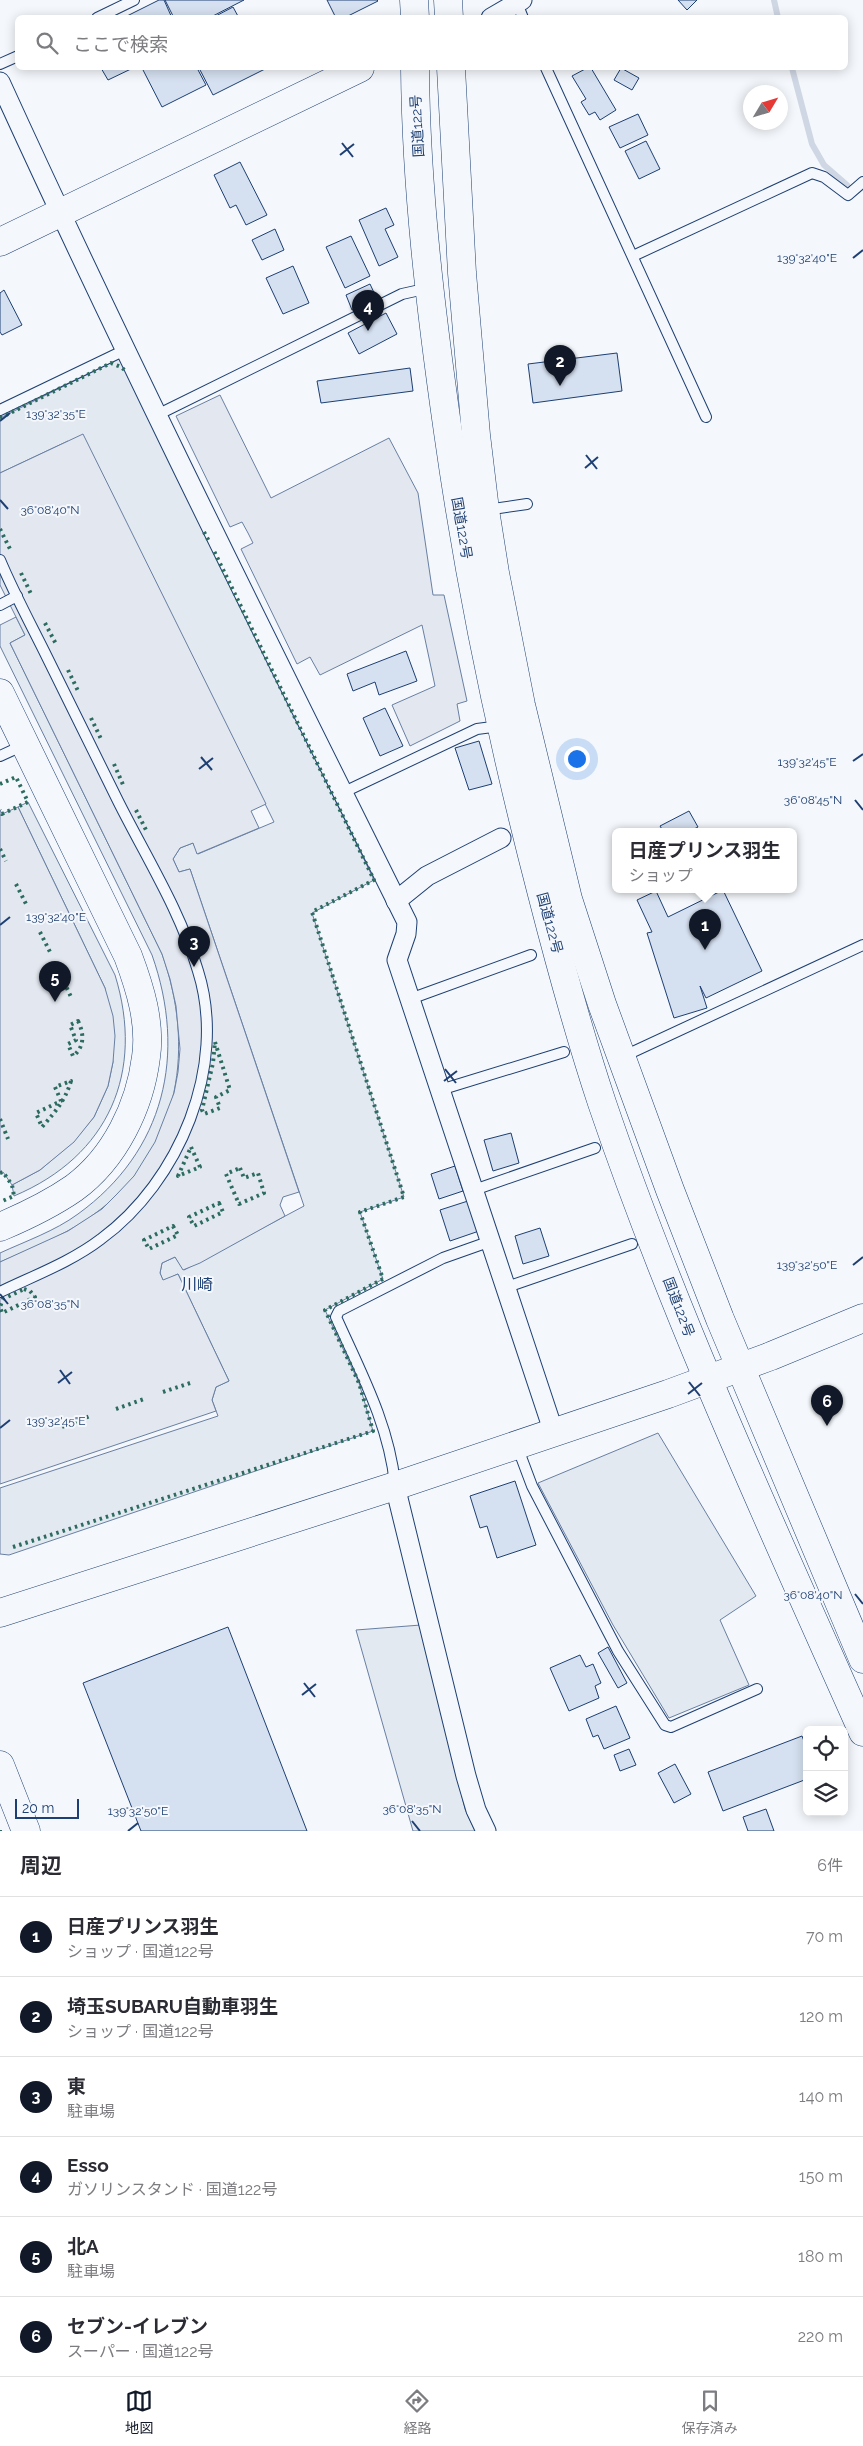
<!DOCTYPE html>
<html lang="ja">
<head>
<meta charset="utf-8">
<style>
	body { margin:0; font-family:Raleway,"Noto Sans JP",sans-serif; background:#f7f7f7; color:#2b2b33 }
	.controls { position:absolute; right:15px; bottom:15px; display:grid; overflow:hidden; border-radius:8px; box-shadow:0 2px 12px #0003 }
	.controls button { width:45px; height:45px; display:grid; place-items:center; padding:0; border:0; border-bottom:1px solid #e1e1e2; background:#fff; color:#2b2b33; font:25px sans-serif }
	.compass { position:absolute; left:743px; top:85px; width:45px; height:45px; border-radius:50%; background:#fff; box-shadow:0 2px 12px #0003; rotate:52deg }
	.scale { position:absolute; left:15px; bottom:12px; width:64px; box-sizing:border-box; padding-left:5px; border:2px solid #1d3f73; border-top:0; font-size:14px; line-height:18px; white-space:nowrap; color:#1d3f73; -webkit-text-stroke:4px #f4f7fb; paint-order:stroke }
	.you { position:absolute; left:576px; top:758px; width:18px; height:18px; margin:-12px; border:4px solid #fff; border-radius:50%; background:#1a73e8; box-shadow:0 0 0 8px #1a73e833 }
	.badge { display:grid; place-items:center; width:32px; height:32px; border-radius:50%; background:#111827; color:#fff; font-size:16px; font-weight:700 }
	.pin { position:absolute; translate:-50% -41px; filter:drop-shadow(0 1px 2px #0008) }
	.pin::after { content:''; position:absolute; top:26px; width:18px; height:15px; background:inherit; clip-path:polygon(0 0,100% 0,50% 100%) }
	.popup { position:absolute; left:612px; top:828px; width:185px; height:65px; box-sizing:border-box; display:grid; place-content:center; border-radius:8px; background:#fff; filter:drop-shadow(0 1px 4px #0005); font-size:16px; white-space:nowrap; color:#7c7c81 }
	.popup b { font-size:19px; color:#2b2b33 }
	.popup::after { content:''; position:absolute; left:50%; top:100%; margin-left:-10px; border:10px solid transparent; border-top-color:#fff }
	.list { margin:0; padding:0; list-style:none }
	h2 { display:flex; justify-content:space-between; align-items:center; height:65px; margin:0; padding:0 20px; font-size:21px }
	h2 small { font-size:16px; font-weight:400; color:#7c7c81 }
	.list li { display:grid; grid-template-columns:32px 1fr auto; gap:15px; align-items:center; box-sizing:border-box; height:80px; padding:0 20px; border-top:1px solid #e1e1e2 }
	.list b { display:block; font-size:19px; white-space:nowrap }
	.list p { margin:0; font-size:16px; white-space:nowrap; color:#7c7c81 }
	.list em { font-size:16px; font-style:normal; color:#7c7c81 }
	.icon { flex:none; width:28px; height:28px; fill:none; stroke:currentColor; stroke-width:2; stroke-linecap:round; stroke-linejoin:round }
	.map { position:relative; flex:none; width:863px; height:1831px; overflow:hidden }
	.search { position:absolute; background:#fff; box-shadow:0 2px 12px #0003; left:15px; right:15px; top:15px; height:55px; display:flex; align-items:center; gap:12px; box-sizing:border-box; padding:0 18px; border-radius:8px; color:#7c7c81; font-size:19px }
	.sheet { height:545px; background:#fff }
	nav { display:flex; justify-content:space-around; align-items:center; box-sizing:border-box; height:70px; border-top:1px solid #e1e1e2; background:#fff; font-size:14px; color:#7c7c81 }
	nav a { display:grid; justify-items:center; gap:2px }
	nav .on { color:#111827 }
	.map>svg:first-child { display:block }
</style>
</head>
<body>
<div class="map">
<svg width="863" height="1831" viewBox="0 0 863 1831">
	<rect width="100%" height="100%" fill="#f4f7fb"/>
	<g fill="#e3e9f0" stroke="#687fa3">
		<polygon points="120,358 374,880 312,913 404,1197 360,1212 383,1279 325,1310 359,1383 373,1431 9,1555 0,1554 0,1488 218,1416 212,1400 216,1387 229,1381 178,1274 163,1281 160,1273 162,1263 175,1257 184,1270 304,1206 190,869 179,872 173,859 180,848 193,843 198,854 274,822 151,573 68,441 0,473 0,418"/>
		<path d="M16 617 25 635 10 643 162 954C195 1046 181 1146 101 1209 71 1233 35 1247 0 1262V1253C26 1241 55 1231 78 1214 165 1151 187 1054 152 955L0 646V625Z"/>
		<path d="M28 802 115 975C145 1072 109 1156 14 1196L12 1185 40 1170 73 1142 94 1117 108 1086 113 1062 105 988 18 807Z"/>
		<polygon points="658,1433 756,1596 720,1620 749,1685 669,1718 613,1625 538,1483"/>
		<polygon points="421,1625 465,1809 475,1831 413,1831 356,1630"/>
	</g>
	<g fill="#e3e8f0" stroke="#687fa3">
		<polygon points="220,395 271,498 389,438 418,493 433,595 444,595 467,701 457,704 460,721 410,746 392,705 435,686 422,625 320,675 310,657 297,664 241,549 253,543 248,533 242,522 230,527 176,416"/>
		<polygon points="83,434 266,804 251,811 259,828 197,854 193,843 180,848 173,859 179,872 190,869 299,1192 283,1197 280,1205 285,1216 200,1263 183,1270 175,1257 162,1263 160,1273 163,1280 178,1274 229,1381 216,1387 212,1400 216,1411 0,1484 0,1262 68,1231 102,1209 117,1194 134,1176 155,1142 174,1093 178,1072 180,1049 176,1006 170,979 162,954 10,643 25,635 0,585 0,473"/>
		<polygon points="18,807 105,988 113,1016 115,1036 113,1062 108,1086 94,1117 74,1142 40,1170 12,1185 3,1172 0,1173 0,810 2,814"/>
	</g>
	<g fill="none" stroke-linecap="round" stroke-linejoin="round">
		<g stroke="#cfd7e4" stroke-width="6">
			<polyline points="774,0 778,18"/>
			<polyline points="792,68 812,144 824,165 847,185"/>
		</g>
	</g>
	<g fill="#d5e0f0" stroke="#1d3f73">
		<polygon points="159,0 164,0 172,18 123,18"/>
		<polygon points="165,0 244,0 209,18 174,18"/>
		<polygon points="327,0 377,0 378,1 344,18 336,18"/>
		<polygon points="678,0 697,0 687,10"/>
		<polygon points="233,7 239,18 212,18"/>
		<polygon points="101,68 133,68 108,80"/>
		<polygon points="142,68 197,68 206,85 162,107"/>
		<polygon points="199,68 264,68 265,69 213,95"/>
		<polygon points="587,68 591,68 616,110 600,120 595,112 589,115 581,102 586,99 572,76"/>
		<polygon points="621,68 639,78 632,90 614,80"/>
		<polygon points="638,114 648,135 620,148 609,127"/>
		<polygon points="646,141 660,169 639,179 625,151"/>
		<polygon points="240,162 267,215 246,225 236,205 230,208 214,175"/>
		<polygon points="386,208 394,225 385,229 398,257 379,266 359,220"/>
		<polygon points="275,229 284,250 262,260 252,240"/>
		<polygon points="351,236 370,276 345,288 326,247"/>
		<polygon points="293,266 309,303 283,314 266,278"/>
		<polygon points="370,284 377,299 352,310 346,295"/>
		<polygon points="4,290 22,325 2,335 0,332 0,293"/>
		<polygon points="386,313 397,334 359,354 348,333"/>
		<polygon points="617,353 622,391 533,403 528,364"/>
		<polygon points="410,368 413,391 321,403 317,381"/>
		<polygon points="406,651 417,681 379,695 375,682 353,691 347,674"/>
		<polygon points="385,708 403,746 380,756 363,718"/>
		<polygon points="479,741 492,784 469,790 455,748"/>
		<polygon points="689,811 698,827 690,831 663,831 660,826"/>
		<polygon points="723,890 762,971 706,998 700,986 707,1008 674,1018 647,933 652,932 637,900 656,891 668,917"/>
		<polygon points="511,1133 519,1163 493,1171 484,1140"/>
		<polygon points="455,1166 463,1191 439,1199 431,1174"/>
		<polygon points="471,1200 482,1230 450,1241 440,1210"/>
		<polygon points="540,1228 549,1256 523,1264 515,1236"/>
		<polygon points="515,1481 536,1545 497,1558 487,1526 480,1528 470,1496"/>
		<polygon points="228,1627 307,1831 141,1831 83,1683"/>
		<polygon points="608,1647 627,1683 618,1688 598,1653"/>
		<polygon points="580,1655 586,1667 593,1664 601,1683 595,1686 599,1698 569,1711 550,1668"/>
		<polygon points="616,1706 630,1738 604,1749 598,1735 593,1737 586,1719"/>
		<polygon points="802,1736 807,1749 807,1779 723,1811 708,1772"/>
		<polygon points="629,1749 636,1765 620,1771 614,1755"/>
		<polygon points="675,1764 691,1794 674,1803 658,1773"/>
		<polygon points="766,1809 774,1831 748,1831 743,1817"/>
	</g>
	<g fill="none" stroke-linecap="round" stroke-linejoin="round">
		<g stroke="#1d3f73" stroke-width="12">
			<g id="lane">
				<polyline points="517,3 523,18"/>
				<polyline points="97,18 134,0"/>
				<polyline points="0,64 18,56"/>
				<polyline points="546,68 706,417"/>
				<polyline points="633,256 812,173 824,177 848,195 863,182"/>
				<polyline points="0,410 125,350"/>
				<polyline points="157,415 402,294 429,288"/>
				<polyline points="486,510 527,504"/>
				<path d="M0 560C13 591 29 621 44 651 69 701 93 751 118 801 146 857 180 910 198 971 228 1066 179 1182 101 1239 71 1262 33 1276 0 1292"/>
				<polyline points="0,605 17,596"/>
				<polyline points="0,756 24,745"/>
				<polyline points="342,793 477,729 500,726"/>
				<polyline points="410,999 531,955"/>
				<polyline points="622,1057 863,945"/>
				<polyline points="440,1090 564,1052"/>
				<polyline points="474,1190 595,1148"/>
				<polyline points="507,1287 632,1244"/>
				<polyline points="517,1446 532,1486 618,1651 665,1725 671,1727 757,1689"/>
				<path d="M395 1484C389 1424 360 1371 336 1317L339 1311 443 1258 491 1241"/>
			</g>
		</g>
		<g stroke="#1d3f73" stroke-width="21">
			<g id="street">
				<polyline points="491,18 522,0"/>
				<path d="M0 82C129 365 269 644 407 922L406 934 397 960 554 1433"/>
				<polyline points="396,901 427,876 501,838"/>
				<polyline points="395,1486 466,1776 476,1810 486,1831"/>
			</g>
		</g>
		<g stroke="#1d3f73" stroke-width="29">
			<g id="secondary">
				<polyline points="0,242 360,68"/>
				<path d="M0 693 128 956C140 988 151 1023 146 1057 140 1106 115 1158 74 1188 51 1204 26 1216 0 1227"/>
				<polyline points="0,1613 395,1486 668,1394 771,1356 863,1318"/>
				<polyline points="0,1765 26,1831"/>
			</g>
		</g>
		<g stroke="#1d3f73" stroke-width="29">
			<g id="highway">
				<polyline points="414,0 415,18"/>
				<polyline points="448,0 449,18"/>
				<path d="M415 68C416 189 431 313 448 432 470 588 502 741 542 894 560 964 579 1034 602 1103 675 1318 771 1525 863 1732"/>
				<polyline points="451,68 462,273 476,435 485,510 495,573 521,705 568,899 602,1004 670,1190 720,1319 863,1659"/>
			</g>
		</g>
		<use href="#lane" stroke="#f4f7fb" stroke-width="10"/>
		<use href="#street" stroke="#f4f7fb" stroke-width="19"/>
		<use href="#secondary" stroke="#f4f7fb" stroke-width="28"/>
		<use href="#highway" stroke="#f4f7fb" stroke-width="28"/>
		<g stroke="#2c6c60" stroke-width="4" stroke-dasharray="2.5 4" stroke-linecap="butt">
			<polyline points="0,418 111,363 121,367 127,372"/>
			<polyline points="0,529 10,549"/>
			<polyline points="204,532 210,543"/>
			<polyline points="21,573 32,596"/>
			<polyline points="45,623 57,646"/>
			<polyline points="68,670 79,693"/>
			<polyline points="91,718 102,741"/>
			<polyline points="114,764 124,787"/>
			<polyline points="0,784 16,777 28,802 2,814 0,810"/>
			<polyline points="136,810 147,832"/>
			<polyline points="0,849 6,861"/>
			<polyline points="16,884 27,906"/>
			<polyline points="40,932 51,954"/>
			<polyline points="61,976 72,999"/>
			<path d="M78 1021C84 1033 85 1047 73 1056L68 1044 76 1040 70 1025Z"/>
			<polygon points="215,1042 230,1090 216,1097 220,1108 204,1114 202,1110 213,1063"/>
			<path d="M71 1081C65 1101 55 1112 42 1127L36 1113 61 1101 55 1087Z"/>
			<polyline points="0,1119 8,1139"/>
			<polygon points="191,1147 200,1167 178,1176"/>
			<polygon points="240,1168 244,1178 258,1173 264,1193 239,1204 226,1174"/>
			<polyline points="0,1173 3,1172 12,1185 14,1196 0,1202"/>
			<polygon points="219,1203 223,1212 194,1226 189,1217"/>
			<polygon points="173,1226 178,1235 149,1249 144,1240"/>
			<polygon points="24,1289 30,1291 35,1297 2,1313 0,1307 3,1299"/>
			<polyline points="163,1392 193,1382"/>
			<polyline points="116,1409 144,1399"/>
			<polyline points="62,1427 90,1416"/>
			<polyline points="13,1547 373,1431 359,1383 325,1310 383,1279 360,1212 404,1197 312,912 374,880 214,551"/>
			<polyline points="0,1830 0,1831"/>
		</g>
	</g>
	<path fill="none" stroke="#1d3f73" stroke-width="2" d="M342 143 353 157M340 155 354 144M853 258 863 250M0 421 10 413M586 455 597 469M585 468 598 457M0 500 8 509M201 757 212 770M853 761 863 754M199 769 213 758M855 800 863 810M0 925 10 917M445 1069 456 1083M444 1081 457 1071M853 1265 863 1257M0 1294 8 1304M60 1370 70 1384M689 1382 700 1396M58 1383 72 1372M688 1394 702 1383M0 1428 10 1420M855 1594 863 1604M304 1683 315 1697M302 1695 316 1684M412 1821 420 1831M128 1831 138 1823"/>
	<g text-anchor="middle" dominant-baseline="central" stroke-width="4" stroke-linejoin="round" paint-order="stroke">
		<g font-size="14" fill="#1d3f73" stroke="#f4f7fb">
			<text transform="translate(417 126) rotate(-93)">国道122号</text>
			<text transform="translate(462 528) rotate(80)">国道122号</text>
			<text transform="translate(550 923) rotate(75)">国道122号</text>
			<text transform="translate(679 1307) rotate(69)">国道122号</text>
		</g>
		<g font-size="16" fill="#1d3f73" stroke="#f4f7fb">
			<text x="197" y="1284">川崎</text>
		</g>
	</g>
	<g font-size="12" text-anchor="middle" fill="#1d3f73" stroke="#f4f7fb" stroke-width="4" stroke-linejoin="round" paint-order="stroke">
		<text x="807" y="262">139°32'40"E</text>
		<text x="56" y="418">139°32'35"E</text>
		<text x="50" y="514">36°08'40"N</text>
		<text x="807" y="766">139°32'45"E</text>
		<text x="813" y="804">36°08'45"N</text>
		<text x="56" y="921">139°32'40"E</text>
		<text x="807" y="1269">139°32'50"E</text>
		<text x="50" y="1308">36°08'35"N</text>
		<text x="56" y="1425">139°32'45"E</text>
		<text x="813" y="1599">36°08'40"N</text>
		<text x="412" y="1813">36°08'35"N</text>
		<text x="138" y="1815">139°32'50"E</text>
	</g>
</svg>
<div class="controls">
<button><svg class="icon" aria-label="locate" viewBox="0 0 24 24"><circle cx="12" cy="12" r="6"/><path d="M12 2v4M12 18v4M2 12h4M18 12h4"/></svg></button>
<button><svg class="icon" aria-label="layers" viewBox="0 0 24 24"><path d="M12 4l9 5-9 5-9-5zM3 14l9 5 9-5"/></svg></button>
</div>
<svg class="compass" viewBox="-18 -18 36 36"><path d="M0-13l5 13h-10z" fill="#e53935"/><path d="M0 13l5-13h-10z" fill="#7c7c81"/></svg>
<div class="scale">20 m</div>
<div class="you"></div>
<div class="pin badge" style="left:705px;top:950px">1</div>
<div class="popup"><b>日産プリンス羽生</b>ショップ</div>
<div class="pin badge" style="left:560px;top:386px">2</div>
<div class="pin badge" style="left:194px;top:967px">3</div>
<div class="pin badge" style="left:368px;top:331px">4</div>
<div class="pin badge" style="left:55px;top:1002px">5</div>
<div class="pin badge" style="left:827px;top:1426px">6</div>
<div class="search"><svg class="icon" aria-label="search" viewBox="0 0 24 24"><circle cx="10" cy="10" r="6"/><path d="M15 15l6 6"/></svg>ここで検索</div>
</div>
<section class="sheet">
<h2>周辺<small>6件</small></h2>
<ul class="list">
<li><span class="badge">1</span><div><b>日産プリンス羽生</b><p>ショップ · 国道122号</p></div><em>70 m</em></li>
<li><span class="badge">2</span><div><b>埼玉SUBARU自動車羽生</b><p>ショップ · 国道122号</p></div><em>120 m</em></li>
<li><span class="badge">3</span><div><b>東</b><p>駐車場</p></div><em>140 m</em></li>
<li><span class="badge">4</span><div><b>Esso</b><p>ガソリンスタンド · 国道122号</p></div><em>150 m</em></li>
<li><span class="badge">5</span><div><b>北A</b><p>駐車場</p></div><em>180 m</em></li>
<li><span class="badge">6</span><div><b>セブン-イレブン</b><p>スーパー · 国道122号</p></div><em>220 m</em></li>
</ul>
</section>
<nav>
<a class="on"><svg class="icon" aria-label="map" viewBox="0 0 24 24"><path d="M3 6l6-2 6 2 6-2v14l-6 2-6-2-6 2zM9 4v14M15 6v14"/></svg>地図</a>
<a><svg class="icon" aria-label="directions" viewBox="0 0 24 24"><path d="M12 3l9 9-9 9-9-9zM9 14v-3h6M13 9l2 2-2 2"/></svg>経路</a>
<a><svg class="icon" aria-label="saved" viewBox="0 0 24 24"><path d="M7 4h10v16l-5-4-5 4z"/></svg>保存済み</a>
</nav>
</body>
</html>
